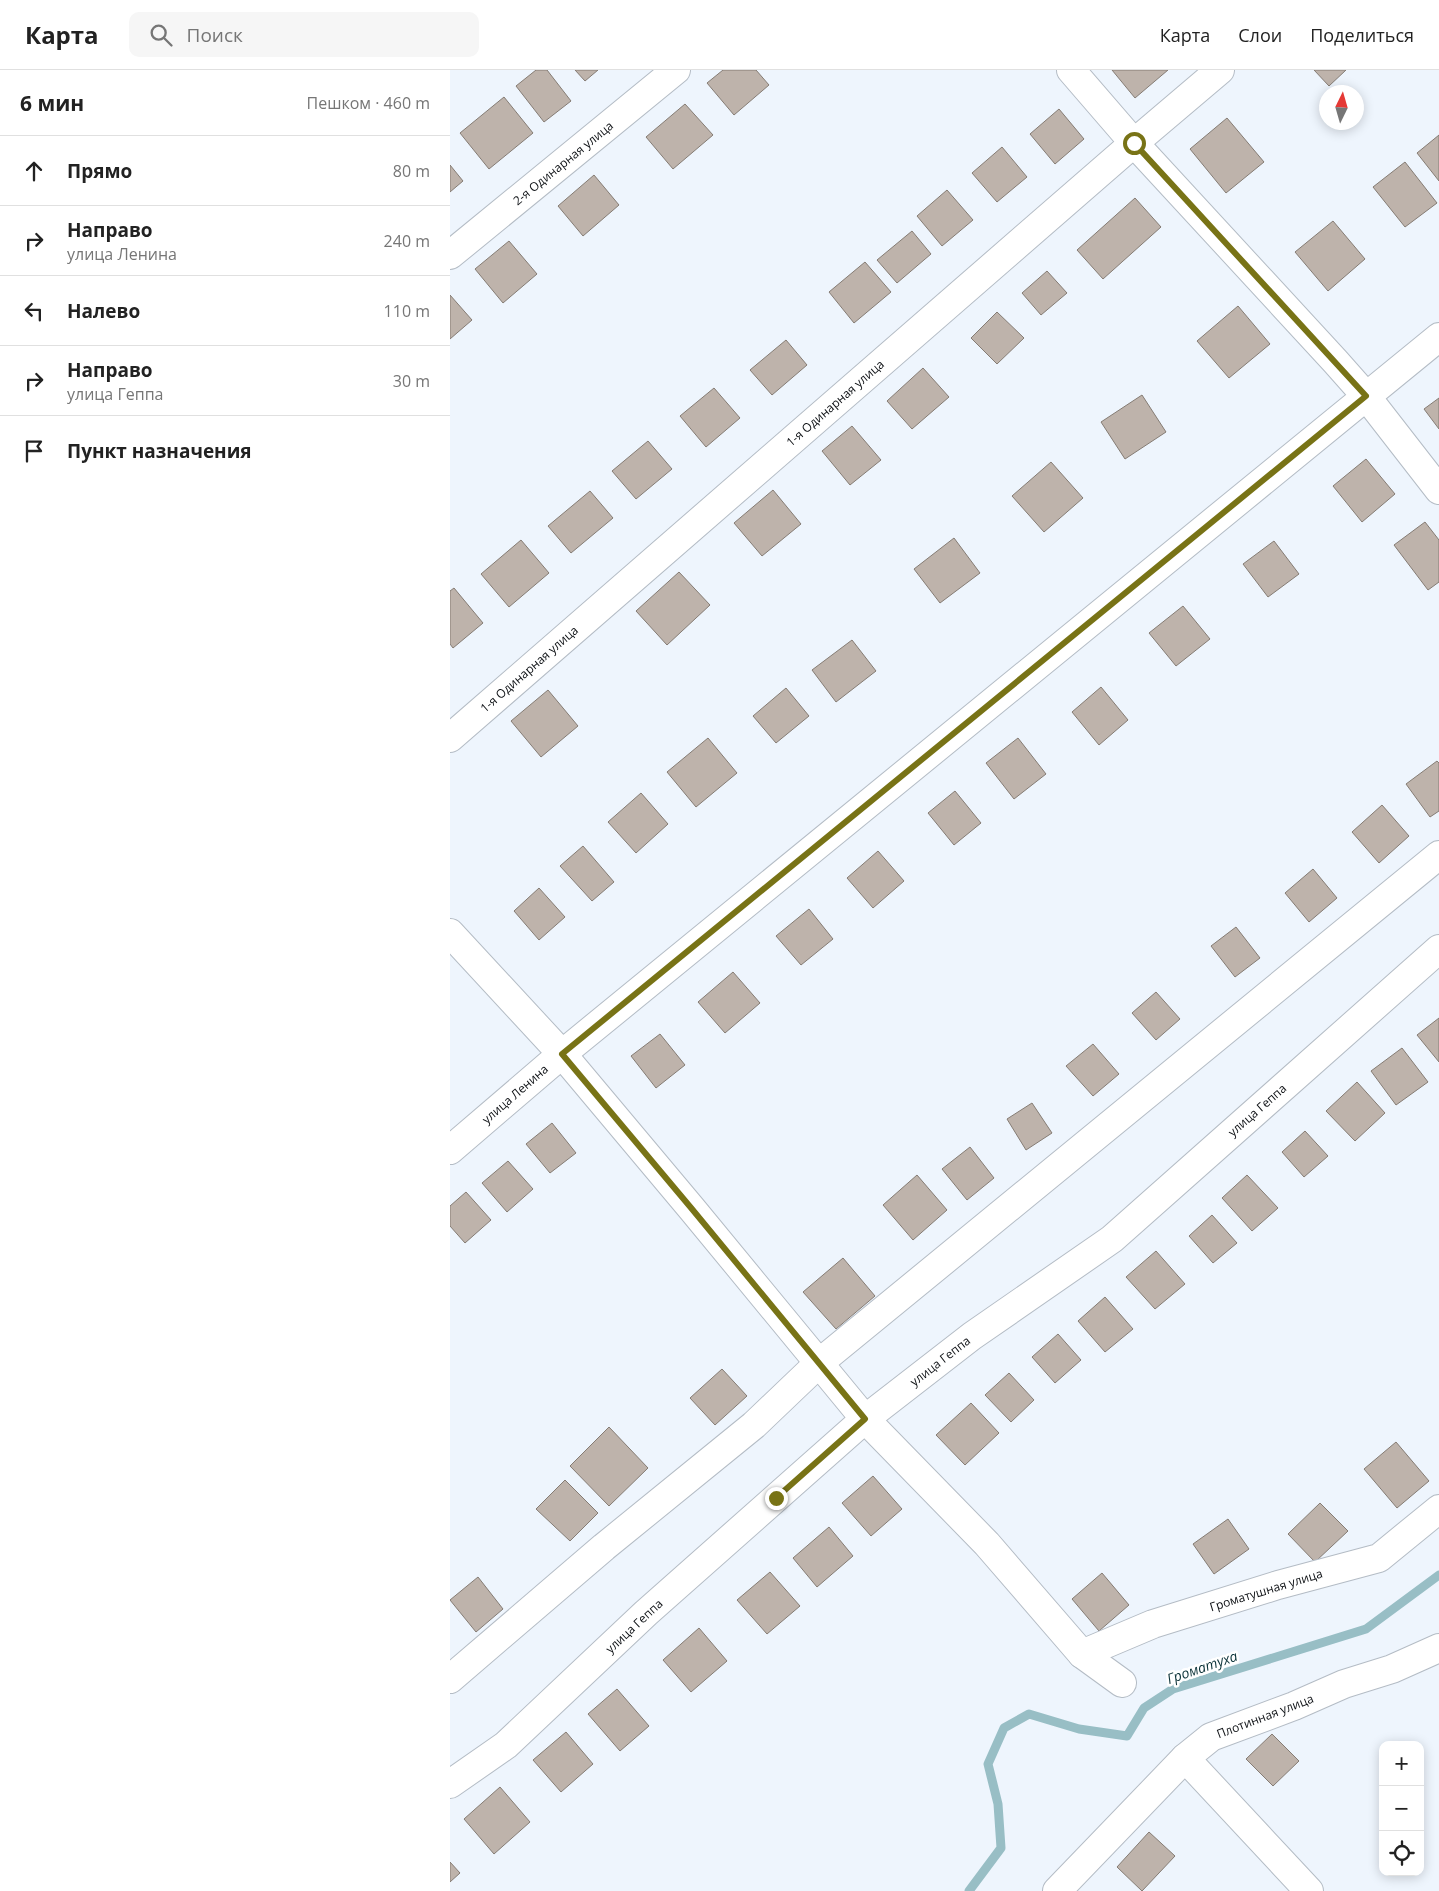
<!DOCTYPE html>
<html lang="ru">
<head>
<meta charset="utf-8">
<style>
	body { margin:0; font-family:"Open Sans",sans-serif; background:#f6f6f6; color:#222 }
	.controls { position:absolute; right:15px; bottom:15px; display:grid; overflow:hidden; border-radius:10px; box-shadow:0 2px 12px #0003 }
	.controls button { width:45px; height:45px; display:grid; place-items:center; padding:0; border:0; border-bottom:1px solid #e0e0e0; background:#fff; color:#222; font:25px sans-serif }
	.compass { position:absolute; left:869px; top:15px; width:45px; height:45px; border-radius:50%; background:#fff; box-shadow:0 2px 12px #0003; rotate:5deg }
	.stop { position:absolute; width:15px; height:15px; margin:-11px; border:4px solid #787316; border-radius:50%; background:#fff }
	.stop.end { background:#787316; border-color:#fff; box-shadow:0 1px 5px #0008 }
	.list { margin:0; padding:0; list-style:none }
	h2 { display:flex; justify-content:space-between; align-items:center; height:65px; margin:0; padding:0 20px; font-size:21px }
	h2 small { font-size:16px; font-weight:400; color:#767676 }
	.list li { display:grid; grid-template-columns:32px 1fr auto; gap:15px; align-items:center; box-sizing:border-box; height:70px; padding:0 20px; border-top:1px solid #e0e0e0 }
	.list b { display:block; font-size:19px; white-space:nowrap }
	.list p { margin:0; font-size:16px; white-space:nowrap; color:#767676 }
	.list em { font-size:16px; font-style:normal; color:#767676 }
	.icon { flex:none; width:28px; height:28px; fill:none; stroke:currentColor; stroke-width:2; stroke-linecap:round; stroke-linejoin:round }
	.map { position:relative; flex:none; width:989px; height:1821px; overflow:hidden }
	header { display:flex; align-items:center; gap:30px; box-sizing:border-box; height:70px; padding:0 25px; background:#fff; border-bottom:1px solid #e0e0e0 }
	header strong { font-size:24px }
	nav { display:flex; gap:28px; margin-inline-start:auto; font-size:18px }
	.search { width:350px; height:45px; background:#f6f6f6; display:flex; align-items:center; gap:12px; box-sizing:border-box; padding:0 18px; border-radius:10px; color:#767676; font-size:19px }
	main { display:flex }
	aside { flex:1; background:#fff }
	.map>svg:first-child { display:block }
</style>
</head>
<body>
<header>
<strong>Карта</strong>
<div class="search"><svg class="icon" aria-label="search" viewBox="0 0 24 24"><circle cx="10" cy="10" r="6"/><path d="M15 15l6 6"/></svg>Поиск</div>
<nav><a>Карта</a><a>Слои</a><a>Поделиться</a></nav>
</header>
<main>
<aside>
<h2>6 мин<small>Пешком · 460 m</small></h2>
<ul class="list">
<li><svg class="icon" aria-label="ahead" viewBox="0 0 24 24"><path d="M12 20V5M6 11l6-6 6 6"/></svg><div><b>Прямо</b></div><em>80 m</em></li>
<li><svg class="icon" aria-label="right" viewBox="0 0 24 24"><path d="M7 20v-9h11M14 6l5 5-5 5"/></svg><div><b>Направо</b><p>улица Ленина</p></div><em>240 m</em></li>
<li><svg class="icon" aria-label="left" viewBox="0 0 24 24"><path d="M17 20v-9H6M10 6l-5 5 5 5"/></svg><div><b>Налево</b></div><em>110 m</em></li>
<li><svg class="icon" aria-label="right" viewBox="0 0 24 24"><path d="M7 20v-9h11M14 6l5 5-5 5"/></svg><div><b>Направо</b><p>улица Геппа</p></div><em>30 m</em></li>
<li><svg class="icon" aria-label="arrive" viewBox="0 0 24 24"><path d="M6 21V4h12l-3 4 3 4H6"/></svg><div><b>Пункт назначения</b></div></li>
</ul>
</aside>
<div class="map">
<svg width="989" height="1821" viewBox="0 0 989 1821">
	<rect width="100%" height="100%" fill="#eef5fd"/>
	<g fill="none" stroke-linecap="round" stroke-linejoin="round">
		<polyline stroke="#98bec5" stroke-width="9" points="519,1821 551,1778 548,1734 538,1694 554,1658 579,1644 629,1659 677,1666 694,1638 723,1619 916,1559 989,1505"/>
	</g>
	<g fill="#beb3ab" stroke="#857c74">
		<polygon points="86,0 97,0 121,31 94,52 66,16"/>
		<polygon points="125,0 148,0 135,11"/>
		<polygon points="273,0 306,0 319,15 284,45 257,13"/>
		<polygon points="662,0 718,0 685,28"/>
		<polygon points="864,0 896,0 879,16"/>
		<polygon points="54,27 83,63 39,99 10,63"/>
		<polygon points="235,34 263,65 223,99 196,67"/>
		<polygon points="609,39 634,69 605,94 580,64"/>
		<polygon points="777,48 814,92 776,123 740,79"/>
		<polygon points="989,65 989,111 967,83"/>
		<polygon points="552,77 577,107 547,132 522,103"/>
		<polygon points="955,92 987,133 955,157 923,117"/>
		<polygon points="0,95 13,111 0,122"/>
		<polygon points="144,105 169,135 133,166 108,136"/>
		<polygon points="497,120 523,150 492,176 467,146"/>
		<polygon points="685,128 711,157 653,209 627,180"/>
		<polygon points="883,151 915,189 878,221 845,182"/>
		<polygon points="462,161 481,184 447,213 427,190"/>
		<polygon points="59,171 87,204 53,233 25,199"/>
		<polygon points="415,192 441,222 404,253 379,222"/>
		<polygon points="597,201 617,223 591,245 572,223"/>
		<polygon points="0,225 22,250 0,269"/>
		<polygon points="788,236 820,274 779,308 747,271"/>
		<polygon points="547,242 574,268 547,294 521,268"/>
		<polygon points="336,270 357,295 322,325 300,300"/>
		<polygon points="473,298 499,327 462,359 437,331"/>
		<polygon points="264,318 290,348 256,377 230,346"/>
		<polygon points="692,325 716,362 675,389 651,352"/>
		<polygon points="989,328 989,359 974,339"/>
		<polygon points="402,356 431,390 400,415 372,381"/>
		<polygon points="198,371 222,399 186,429 162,401"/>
		<polygon points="916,389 945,424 912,452 883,416"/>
		<polygon points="601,392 633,428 594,462 562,426"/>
		<polygon points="323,420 351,454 312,486 284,453"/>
		<polygon points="140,421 163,448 121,483 98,456"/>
		<polygon points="975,452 989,470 989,512 978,520 944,475"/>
		<polygon points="504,468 530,503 490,533 464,499"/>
		<polygon points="71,470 99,503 59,537 31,504"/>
		<polygon points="824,471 849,504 818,527 793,494"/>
		<polygon points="229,502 260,535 217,575 186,541"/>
		<polygon points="4,518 33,553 3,578 0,574 0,521"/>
		<polygon points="733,536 760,569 726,596 699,563"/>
		<polygon points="402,570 426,601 386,632 362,600"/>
		<polygon points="651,617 678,650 649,675 622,642"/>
		<polygon points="336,618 359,646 326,673 303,646"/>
		<polygon points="98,620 128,656 91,687 61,651"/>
		<polygon points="258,668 287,703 246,737 217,702"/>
		<polygon points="568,668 596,704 564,729 536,693"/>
		<polygon points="987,691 989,693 989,741 980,747 956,714"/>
		<polygon points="505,721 531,753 504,775 478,743"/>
		<polygon points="191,723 218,754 186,783 158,752"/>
		<polygon points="932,735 959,766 929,793 902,762"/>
		<polygon points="133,776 164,812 142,831 110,796"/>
		<polygon points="428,781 454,811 423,838 397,808"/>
		<polygon points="863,799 887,828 859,852 835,823"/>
		<polygon points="89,818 115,847 89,870 64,841"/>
		<polygon points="359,839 383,869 351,895 326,866"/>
		<polygon points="786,857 810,888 785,907 761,876"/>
		<polygon points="283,902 310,933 275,963 248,932"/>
		<polygon points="706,922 730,949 706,970 682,943"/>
		<polygon points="989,948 989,992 967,965"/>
		<polygon points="210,964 235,995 206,1018 181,986"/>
		<polygon points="643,974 669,1004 643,1026 616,996"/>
		<polygon points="952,978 978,1012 946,1035 921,1001"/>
		<polygon points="907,1012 935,1043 905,1071 876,1041"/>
		<polygon points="582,1033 602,1063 576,1080 557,1049"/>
		<polygon points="102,1053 126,1083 100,1103 76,1074"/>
		<polygon points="855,1061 878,1086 854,1107 832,1082"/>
		<polygon points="520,1077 544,1108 517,1130 492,1099"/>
		<polygon points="58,1091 83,1119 57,1142 32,1113"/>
		<polygon points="467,1105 497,1140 463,1170 433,1135"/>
		<polygon points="797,1105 828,1138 802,1161 772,1128"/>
		<polygon points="16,1122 41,1150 15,1173 0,1156 0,1136"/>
		<polygon points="762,1145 787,1173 763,1193 739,1166"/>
		<polygon points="706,1181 735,1214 705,1239 676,1207"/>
		<polygon points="393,1188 425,1226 386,1259 353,1222"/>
		<polygon points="655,1227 683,1259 655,1282 628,1251"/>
		<polygon points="608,1264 631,1290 605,1313 582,1287"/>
		<polygon points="272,1299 297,1326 265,1355 240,1328"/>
		<polygon points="559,1303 584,1330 561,1352 535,1325"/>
		<polygon points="521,1333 549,1363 515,1395 486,1365"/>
		<polygon points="159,1357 198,1398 159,1436 120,1396"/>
		<polygon points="946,1372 979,1411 947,1438 914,1399"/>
		<polygon points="423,1406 452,1439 421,1466 392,1433"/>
		<polygon points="115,1410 148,1443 120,1471 86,1439"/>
		<polygon points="870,1433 898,1461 865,1492 838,1464"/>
		<polygon points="778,1449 799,1479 764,1504 743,1474"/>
		<polygon points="379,1457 403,1486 367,1517 343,1488"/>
		<polygon points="320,1502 350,1536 317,1564 287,1530"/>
		<polygon points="652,1503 679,1535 649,1561 622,1529"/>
		<polygon points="28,1507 53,1539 26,1562 0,1530"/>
		<polygon points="249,1558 277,1591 241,1622 213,1590"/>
		<polygon points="167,1619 199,1656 170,1681 138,1644"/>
		<polygon points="116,1662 143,1694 111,1722 83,1690"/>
		<polygon points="822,1664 849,1691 823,1716 796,1689"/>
		<polygon points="50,1717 80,1752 44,1784 14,1749"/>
		<polygon points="699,1762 725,1786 692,1821 667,1797"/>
		<polygon points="0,1792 10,1803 0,1812"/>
	</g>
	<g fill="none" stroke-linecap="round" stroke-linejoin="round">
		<g stroke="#b4bcc5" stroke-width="30">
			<g id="minor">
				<polyline points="621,0 684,73 885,291 916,326 989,420"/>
				<polyline points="0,185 226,0"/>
				<polyline points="0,668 684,73 770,0"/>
				<polyline points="0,863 112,984 242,1139 415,1349 537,1474 632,1584 672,1613"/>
				<polyline points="632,1584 703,1554 828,1515 929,1488 989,1439"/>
				<polyline points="0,1609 154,1477 304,1355 369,1293 989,785"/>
				<polyline points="735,1688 859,1821"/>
				<polyline points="0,1714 56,1675 196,1543 415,1349 522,1266 662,1169 989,879"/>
				<polyline points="607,1821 735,1688 761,1667 844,1636 894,1614 942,1599 989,1578"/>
			</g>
		</g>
		<g stroke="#b4bcc5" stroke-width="30">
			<polyline id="major" points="0,1080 112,984 989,267"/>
		</g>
		<use href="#minor" stroke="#fff" stroke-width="28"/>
		<use href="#major" stroke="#fff" stroke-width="28"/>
	</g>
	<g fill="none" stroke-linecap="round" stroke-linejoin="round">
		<polyline stroke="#787316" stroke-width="6" points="326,1428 415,1349 242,1139 112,984 916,326 684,73"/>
	</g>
	<g text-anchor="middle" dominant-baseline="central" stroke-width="5" stroke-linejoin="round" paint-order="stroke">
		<g font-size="12" fill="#0d1014" stroke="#fff">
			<text transform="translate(113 93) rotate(-39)">2-я Одинарная улица</text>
			<text transform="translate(385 333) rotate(-41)">1-я Одинарная улица</text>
			<text transform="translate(79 599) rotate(-41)">1-я Одинарная улица</text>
			<text transform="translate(65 1024) rotate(-41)">улица Ленина</text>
			<text transform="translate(807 1040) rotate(-41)">улица Геппа</text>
			<text transform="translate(490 1291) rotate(-38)">улица Геппа</text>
			<text transform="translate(816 1520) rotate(-17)">Громатушная улица</text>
			<text transform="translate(184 1556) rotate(-43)">улица Геппа</text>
			<text transform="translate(815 1646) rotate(-21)">Плотинная улица</text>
		</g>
		<g font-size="14" font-style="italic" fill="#0c3339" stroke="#fff">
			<text transform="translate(752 1597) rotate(-19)">Громатуха</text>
		</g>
	</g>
</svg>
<div class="controls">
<button>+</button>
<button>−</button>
<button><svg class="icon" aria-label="locate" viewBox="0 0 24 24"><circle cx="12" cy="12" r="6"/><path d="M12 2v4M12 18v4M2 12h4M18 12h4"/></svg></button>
</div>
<svg class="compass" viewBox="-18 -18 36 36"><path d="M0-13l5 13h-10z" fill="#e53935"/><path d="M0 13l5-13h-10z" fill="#767676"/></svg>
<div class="stop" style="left:684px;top:73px"></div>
<div class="stop end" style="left:326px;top:1428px"></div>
</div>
</main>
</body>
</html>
